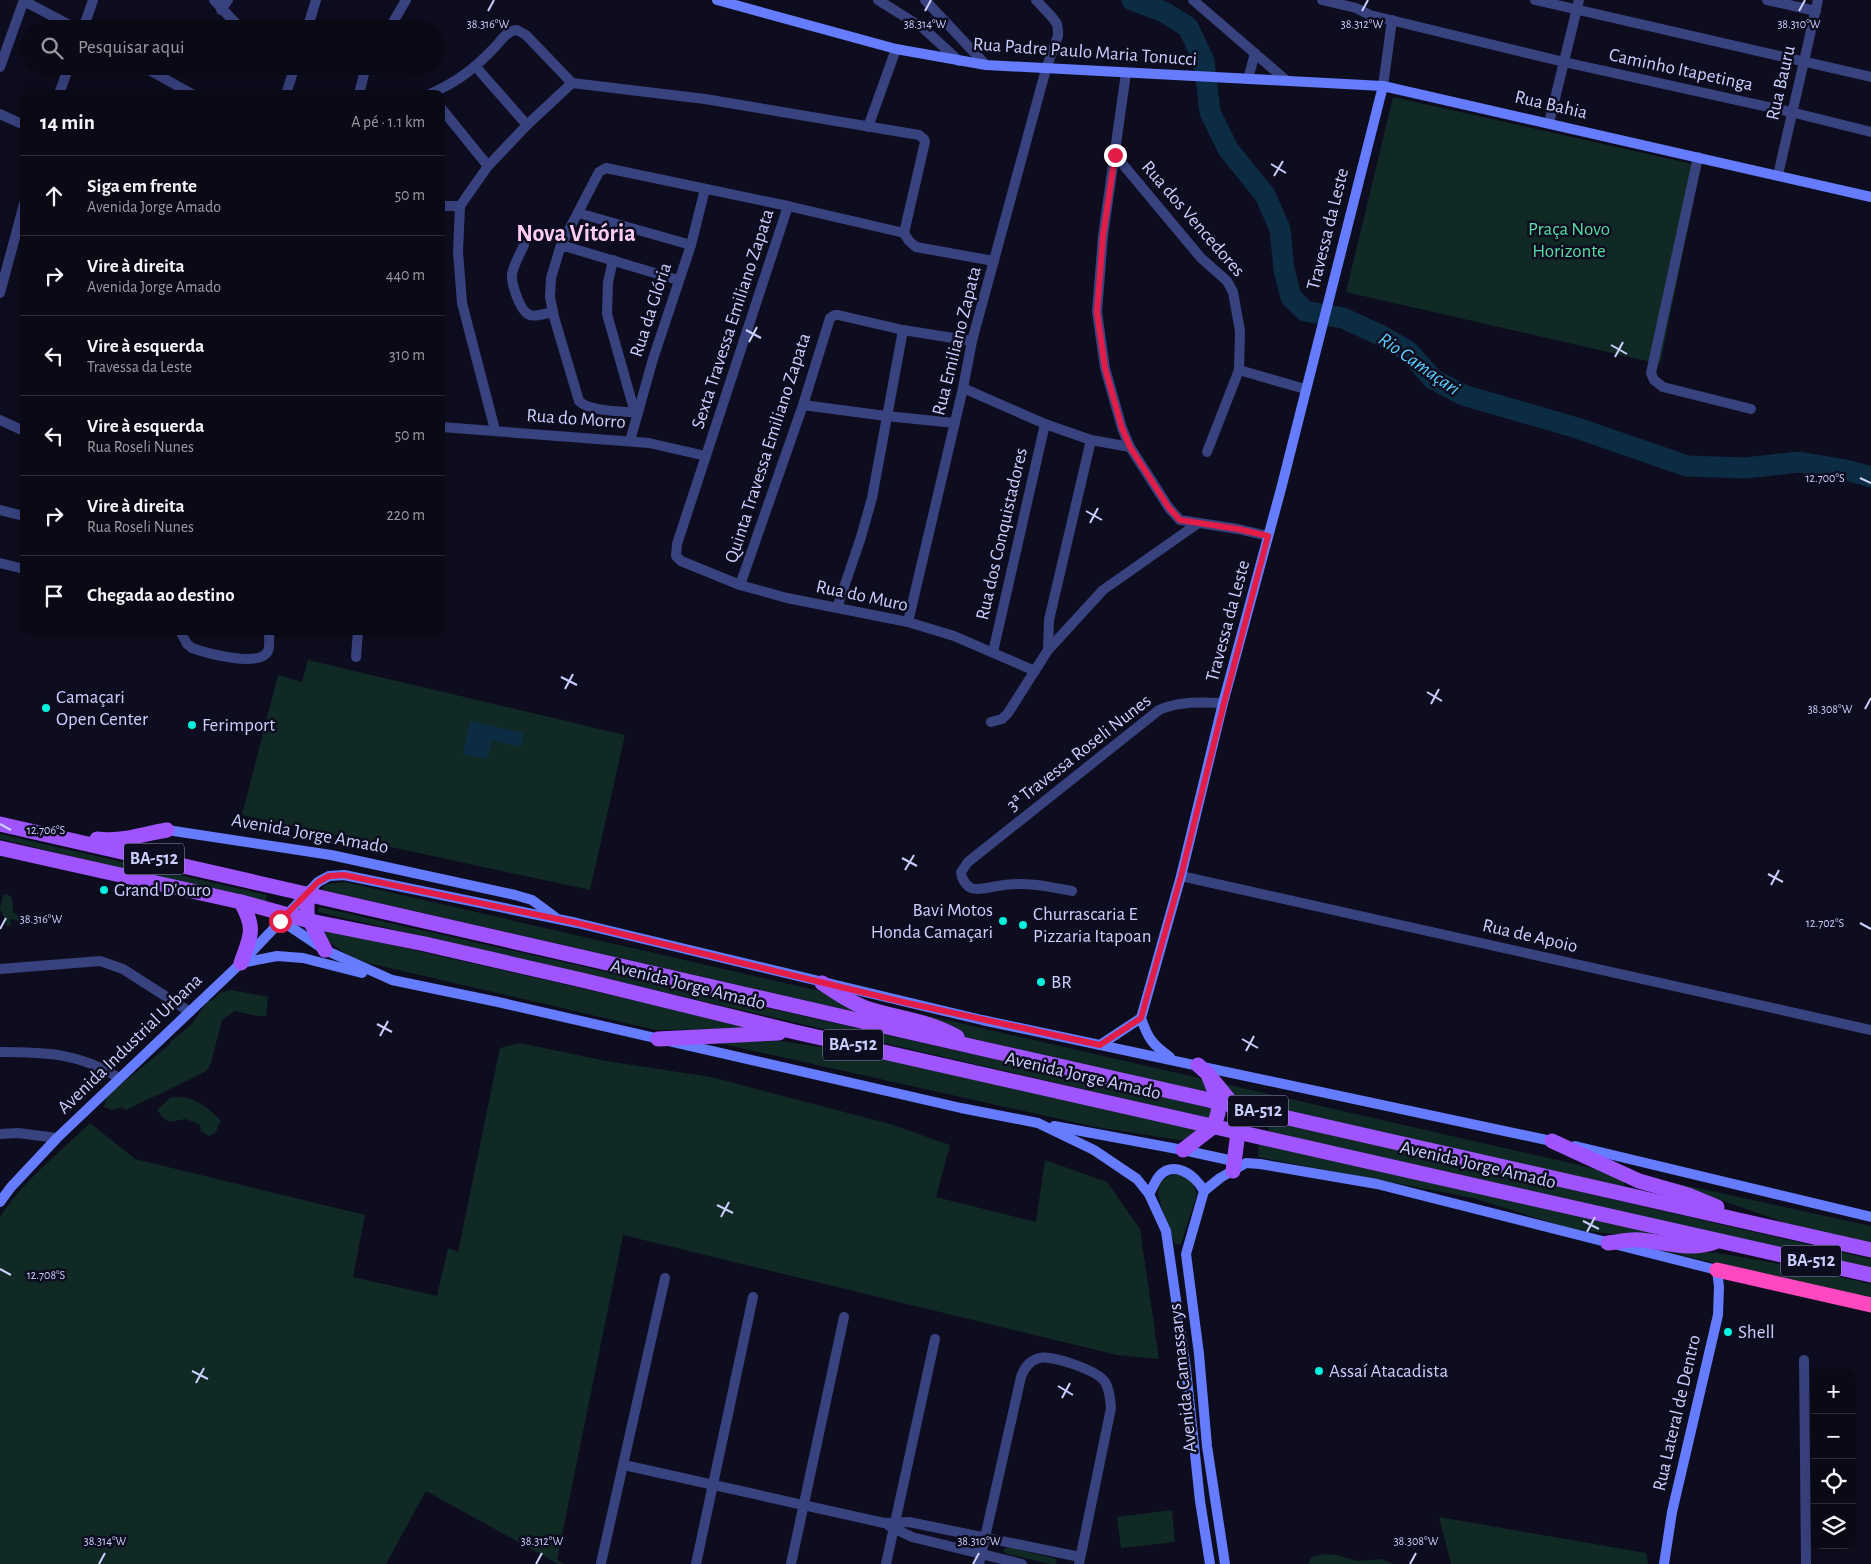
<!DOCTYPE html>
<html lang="pt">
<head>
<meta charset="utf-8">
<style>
	body { margin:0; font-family:"Alegreya Sans",sans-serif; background:#131320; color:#f1f3f6 }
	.controls { position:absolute; right:15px; bottom:15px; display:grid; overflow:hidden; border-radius:10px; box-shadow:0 5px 20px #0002 }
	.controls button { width:45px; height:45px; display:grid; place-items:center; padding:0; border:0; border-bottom:1px solid #2a2b36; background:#0a0a17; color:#f1f3f6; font:25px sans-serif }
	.stop { position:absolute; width:15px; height:15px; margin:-11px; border:4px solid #e11d48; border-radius:50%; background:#fff }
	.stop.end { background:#e11d48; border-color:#fff; box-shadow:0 1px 5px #0008 }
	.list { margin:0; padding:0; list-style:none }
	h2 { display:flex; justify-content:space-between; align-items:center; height:65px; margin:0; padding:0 20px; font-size:21px }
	h2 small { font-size:16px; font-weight:400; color:#999aa1 }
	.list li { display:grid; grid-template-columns:32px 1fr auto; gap:15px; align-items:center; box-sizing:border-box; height:80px; padding:0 20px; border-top:1px solid #2a2b36 }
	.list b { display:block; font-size:19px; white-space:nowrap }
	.list p { margin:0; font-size:16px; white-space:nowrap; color:#999aa1 }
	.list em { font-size:16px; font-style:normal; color:#999aa1 }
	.icon { flex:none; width:28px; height:28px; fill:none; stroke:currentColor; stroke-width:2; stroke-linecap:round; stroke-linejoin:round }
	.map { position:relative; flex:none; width:1871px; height:1564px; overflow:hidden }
	.search { position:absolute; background:#0a0a17; box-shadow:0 5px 20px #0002; left:20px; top:20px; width:425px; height:55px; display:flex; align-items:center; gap:12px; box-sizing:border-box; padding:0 18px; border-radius:28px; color:#999aa1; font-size:19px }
	.panel { position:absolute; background:#0a0a17; box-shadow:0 5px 20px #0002; left:20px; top:90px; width:425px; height:545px; border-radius:10px }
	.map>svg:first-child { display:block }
</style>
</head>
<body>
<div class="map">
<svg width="1871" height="1564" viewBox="0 0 1871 1564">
	<rect width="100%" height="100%" fill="#0d0d1f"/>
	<g fill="#102924">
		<polygon points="1393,97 1701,166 1660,364 1346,292"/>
		<polygon points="308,660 625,735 590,890 242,815 278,675 302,682"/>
		<polygon points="0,834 267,895 266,902 0,839"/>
		<polygon points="345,882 1596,1169 1623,1181 1626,1188 323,890 323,887 327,884"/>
		<polygon points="7,894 12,898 13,912 17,915 27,918 28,922 21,924 14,919 11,919 10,926 7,926 0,908 3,895"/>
		<polygon points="319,907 1211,1108 1212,1119 318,912"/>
		<path d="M327 931 334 932 760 1029 656 1030 368 963C355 958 327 947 324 932Z"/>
		<polygon points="231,990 268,997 266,1016 257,1016 235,1011 222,1020 211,1063 208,1069 203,1073 126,1110 121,1107 112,1110 104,1107 107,1096 169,1045 171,1041 191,1025 207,1002 214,999 219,993"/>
		<polygon points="781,1041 890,1058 1200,1130 1190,1139 1179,1140 1096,1127 713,1042"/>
		<path d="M520 1043 606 1061 711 1077 890 1124 950 1145 936 1197 1036 1222 1045 1160 1107 1182 1140 1229 1159 1359 1117 1355 623 1235 557 1560 564 1564H558L426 1491 386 1564H0V1217C23 1181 59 1153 90 1123L135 1159 365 1215 353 1277 437 1296 448 1248 458 1252 500 1048Z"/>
		<path d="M171 1097C192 1095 207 1106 221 1121L215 1133 209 1136 201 1131 199 1124 185 1119 170 1122 163 1118 157 1110Z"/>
		<polygon points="1269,1122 1311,1130 1871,1259 1871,1268 1324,1145 1268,1131"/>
		<polygon points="1259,1143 1687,1240 1642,1234 1611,1234 1572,1229 1473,1198 1258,1157"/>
		<path d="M1174 1174C1189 1175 1192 1180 1197 1194L1181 1244H1175C1171 1232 1155 1198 1159 1186 1162 1179 1167 1177 1174 1174Z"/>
		<polygon points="1670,1182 1871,1226 1871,1243 1791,1225"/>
		<polygon points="1638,1245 1680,1251 1718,1253 1791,1266 1871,1284 1871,1299"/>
		<polygon points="1172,1510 1175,1542 1121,1548 1117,1517"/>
		<polygon points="1439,1517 1646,1553 1648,1564 1451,1564"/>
		<polygon points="1008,1547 1056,1559 1057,1561 1056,1564 1050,1564 1005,1553 1003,1550"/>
		<polygon points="1324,1554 1338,1555 1356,1561 1382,1559 1393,1564 1308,1564 1312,1557"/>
	</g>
	<polygon fill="#0c2c43" points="470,721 524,733 521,747 492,740 487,759 463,754"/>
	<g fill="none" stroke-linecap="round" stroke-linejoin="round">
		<polyline stroke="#0c2c43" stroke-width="21" points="1132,0 1164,12 1188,27 1204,61 1210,112 1228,149 1265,195 1280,229 1284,269 1291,297 1305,311 1343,318 1378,334 1408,351 1433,379 1463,395 1577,428 1687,466 1745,468 1799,462 1846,470 1871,477"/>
		<g stroke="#38427e" stroke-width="10">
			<polyline points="214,0 241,29"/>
			<polyline points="878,0 923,28 959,61"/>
			<polyline points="925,0 986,65"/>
			<polyline points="1193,0 1287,81"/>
			<polyline points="1322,0 1356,8 1370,15 1564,62 1791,112 1871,132"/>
			<polyline points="1535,0 1871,77"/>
			<polyline points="1767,0 1816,11"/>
			<polyline points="24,1 77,29"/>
			<polyline points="221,10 228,0"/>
			<polyline points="83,29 93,0"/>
			<polyline points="307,29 316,0"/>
			<polyline points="389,29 406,0"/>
			<polyline points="142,66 192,94"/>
			<polyline points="0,67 24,0"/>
			<polyline points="476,67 527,125"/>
			<polyline points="1126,73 1103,236 1097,312 1105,368 1122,428 1130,447 1169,508 1180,520 1238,529 1268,536"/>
			<polyline points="1248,79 1255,53"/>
			<polyline points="1383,86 1392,20"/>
			<polyline points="59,94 69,66"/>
			<polyline points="286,94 295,66"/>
			<polyline points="359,94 366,66"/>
			<path d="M430 94C459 81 475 68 496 46 502 39 507 31 517 30L526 35 572 83 705 99 919 135 924 139 925 142 904 233"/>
			<polyline points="441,108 488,166"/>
			<polyline points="0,114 24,125"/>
			<polyline points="1549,123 1579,0"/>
			<polyline points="868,127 896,49"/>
			<polyline points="1115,155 1201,258 1227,281 1233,292 1240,331 1239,370 1207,452"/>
			<polyline points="1698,157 1651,373 1654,380 1663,387 1751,409"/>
			<polyline points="1778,175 1818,0"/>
			<polyline points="441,206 460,206 488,166 527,125 572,83"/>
			<polyline points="460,206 458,252 462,303 495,430"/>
			<polyline points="788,206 677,544 676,556 681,561 740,585 787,598 908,622 954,636 1035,671"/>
			<polyline points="578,213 691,245"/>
			<path d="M524 245C520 254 514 264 512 274 511 283 520 312 530 315 536 317 546 313 553 312"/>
			<polyline points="561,245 599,172 606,168 788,206 904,233 909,241 916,247 994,261"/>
			<polyline points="613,260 608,282 607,314 635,413"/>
			<polyline points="0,293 24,204"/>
			<polyline points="1239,370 1305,389"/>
			<polyline points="963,388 1045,424 1091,440 1130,447"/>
			<polyline points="803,405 886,416 955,423"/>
			<path d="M638 413C623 411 590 412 579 401L554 317 550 297 551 278 561 245 678 280"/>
			<polyline points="0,420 24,431"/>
			<polyline points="441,427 649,443 706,456"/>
			<polyline points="630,441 653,359 691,245 705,189"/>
			<polyline points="0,510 24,516"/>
			<polyline points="0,563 24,569"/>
			<polyline points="740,585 803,405 830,318 835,315 838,315 903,330 972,341"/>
			<polyline points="837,608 861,537 872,498 903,330"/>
			<polyline points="908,622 963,388 972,341 1046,69 1058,36 1058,30 1057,24 1052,17 1036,0"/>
			<path d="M180 631 187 644 192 648C206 653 260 668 268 651 270 646 269 637 269 631"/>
			<polyline points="1048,650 1049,620 1091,440"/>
			<polyline points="993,652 1045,424"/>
			<polyline points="356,657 358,631"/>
			<polyline points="991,722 1002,719 1008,713 1048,650 1103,590 1197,524"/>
			<polyline points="1181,876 1871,1030"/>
			<path d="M1072 891C1047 886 1023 881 998 886 990 887 978 891 971 888 965 885 961 877 961 872L968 862 1159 710C1180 701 1201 702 1223 703"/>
			<polyline points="0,969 100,961 123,969 190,1012"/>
			<path d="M0 1052C45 1052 80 1053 119 1078"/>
			<polyline points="0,1134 18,1133 57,1138"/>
			<polyline points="1804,1360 1806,1564"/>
			<polyline points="624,1465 884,1523 909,1522 1080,1557"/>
			<polyline points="889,1526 912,1537 1022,1564"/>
			<polyline points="601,1563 665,1278"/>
			<polyline points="696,1564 753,1297"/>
			<polyline points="791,1564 844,1317"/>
			<polyline points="886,1564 935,1339"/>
			<path d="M979 1564 1021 1377C1024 1368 1029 1361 1039 1358 1052 1355 1097 1370 1105 1382 1110 1390 1110 1399 1111 1408L1079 1564"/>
		</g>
		<g stroke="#647cfd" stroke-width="10">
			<polyline points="717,0 896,49 986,65 1383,86 1871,197"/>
			<polyline points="167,830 331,855 515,895 532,900 555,917"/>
			<polyline points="276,917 325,950 392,980 498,1002 961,1108 1038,1123 1094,1150 1137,1179 1149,1194 1166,1231 1186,1369 1200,1501 1210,1564"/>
			<polyline points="241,963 277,956 303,958 362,973"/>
			<polyline points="1100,1045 1141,1018"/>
			<path d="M1170 1057C1153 1045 1148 1039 1141 1018L1181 876 1223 703 1281 489 1383 86"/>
			<polyline points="1054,1126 1183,1150 1238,1162"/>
			<polyline points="1575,1146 1871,1217"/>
			<polyline points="1204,1191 1220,1178 1246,1163 1260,1164 1377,1184 1717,1270 1719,1287 1718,1315 1672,1512 1664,1564"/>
			<polyline points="1204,1191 1186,1254 1199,1354 1207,1446 1225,1564"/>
			<path d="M1149 1194C1152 1189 1154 1184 1157 1179 1171 1158 1195 1174 1204 1191"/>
			<polyline points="0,1202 11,1187 57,1138 241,963 318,882 329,876 344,875 577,923 982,1020 1556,1142"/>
		</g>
		<g stroke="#9f54fd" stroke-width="15">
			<polyline points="0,824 975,1047 1871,1250"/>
			<path d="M97 839C121 842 143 834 167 830"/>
			<polyline points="0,848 241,902 310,921 425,944 586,981 795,1032 1871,1275"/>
			<polyline points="307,894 307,915 325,950"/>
			<path d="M241 963C251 935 256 929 241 902"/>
			<path d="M822 983C835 992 849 1001 863 1007 894 1018 928 1020 957 1037"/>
			<polyline points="658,1039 779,1033"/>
			<polyline points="1208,1074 1234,1106 1238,1132 1233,1171"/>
			<polyline points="1552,1141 1639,1181 1688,1195 1717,1207"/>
			<polyline points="1183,1150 1214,1126 1218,1113 1219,1103 1208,1074 1198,1065"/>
			<path d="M1608 1243C1618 1242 1630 1239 1640 1240 1665 1242 1691 1251 1715 1242"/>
		</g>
		<polyline stroke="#fd48bf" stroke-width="15" points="1717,1270 1871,1305"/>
	</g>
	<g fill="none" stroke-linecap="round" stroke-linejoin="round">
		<polyline stroke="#e11d48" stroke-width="6" points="280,921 318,882 329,876 344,875 577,923 903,1002 1100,1045 1141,1018 1181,876 1224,703 1268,536 1238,529 1180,520 1169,508 1130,447 1122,428 1105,368 1097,312 1103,236 1115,155"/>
	</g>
	<path fill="none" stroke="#cbcffe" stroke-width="2" d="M488 11 494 0M925 11 931 0M1362 11 1368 0M1799 11 1805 0M1271 164 1286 173M1274 176 1283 161M746 330 761 338M749 342 757 327M1611 345 1627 354M1615 357 1623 342M1860 478 1871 483M1086 511 1102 520M1090 523 1098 508M561 677 577 685M565 689 573 674M1427 692 1442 701M1431 704 1439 689M1865 709 1871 698M0 824 11 830M902 858 917 866M905 870 914 855M1768 874 1783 882M1771 885 1779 870M1860 923 1871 929M0 929 6 918M377 1024 392 1032M380 1036 388 1021M1242 1039 1258 1048M1246 1051 1254 1036M717 1205 733 1213M721 1217 729 1202M1583 1221 1599 1229M1587 1232 1595 1217M0 1269 11 1275M192 1371 208 1379M196 1383 204 1368M1058 1386 1073 1395M1062 1398 1070 1383M99 1564 105 1553M536 1564 542 1553M973 1564 979 1553M1410 1564 1416 1553"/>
	<g fill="#03f3df" stroke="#0d0d1f" stroke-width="2">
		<circle cx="46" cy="708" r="5"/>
		<circle cx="192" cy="725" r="5"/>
		<circle cx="104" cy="890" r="5"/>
		<circle cx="1003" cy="921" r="5"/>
		<circle cx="1023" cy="925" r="5"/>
		<circle cx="1041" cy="982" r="5"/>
		<circle cx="1728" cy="1332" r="5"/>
		<circle cx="1319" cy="1371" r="5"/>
	</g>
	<g text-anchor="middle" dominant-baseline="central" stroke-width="5" stroke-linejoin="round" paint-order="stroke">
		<g fill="#0d0d1f" stroke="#9295bb" stroke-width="1">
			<rect x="124" y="843.5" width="60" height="31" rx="4"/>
			<rect x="823" y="1029.5" width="60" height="31" rx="4"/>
			<rect x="1228" y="1095.5" width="60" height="31" rx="4"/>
			<rect x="1781" y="1245.5" width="60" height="31" rx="4"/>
		</g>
		<g font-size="18" font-weight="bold" fill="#cbcffe">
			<text x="154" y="859">BA-512</text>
			<text x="853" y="1045">BA-512</text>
			<text x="1258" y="1111">BA-512</text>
			<text x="1811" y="1261">BA-512</text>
		</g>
		<g font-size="19" fill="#cbcffe" stroke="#0d0d1f">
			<text transform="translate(1085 52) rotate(4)">Rua Padre Paulo Maria Tonucci</text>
			<text transform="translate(1681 70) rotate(12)">Caminho Itapetinga</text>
			<text transform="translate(1781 83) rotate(-77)">Rua Bauru</text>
			<text transform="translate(1551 105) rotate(13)">Rua Bahia</text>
			<text transform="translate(1193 219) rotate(49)">Rua dos Vencedores</text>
			<text transform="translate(1328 229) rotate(-76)">Travessa da Leste</text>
			<text transform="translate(651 310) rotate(-72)">Rua da Glória</text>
			<text transform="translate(733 319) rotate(-72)">Sexta Travessa Emiliano Zapata</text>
			<text transform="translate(957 341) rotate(-76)">Rua Emiliano Zapata</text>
			<text transform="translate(576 419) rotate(4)">Rua do Morro</text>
			<text transform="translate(768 448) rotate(-72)">Quinta Travessa Emiliano Zapata</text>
			<text transform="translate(1002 534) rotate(-77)">Rua dos Conquistadores</text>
			<text transform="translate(862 596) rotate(12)">Rua do Muro</text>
			<text transform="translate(1228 621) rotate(-75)">Travessa da Leste</text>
			<text transform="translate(1079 753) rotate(-38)">3ª Travessa Roseli Nunes</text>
			<text transform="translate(310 834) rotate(10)">Avenida Jorge Amado</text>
			<text transform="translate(1530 936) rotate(13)">Rua de Apoio</text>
			<text transform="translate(688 985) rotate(14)">Avenida Jorge Amado</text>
			<text transform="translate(130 1044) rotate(-44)">Avenida Industrial Urbana</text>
			<text transform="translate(1083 1076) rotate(13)">Avenida Jorge Amado</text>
			<text transform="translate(1478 1165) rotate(13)">Avenida Jorge Amado</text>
			<text transform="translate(1183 1378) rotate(-96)">Avenida Camassarys</text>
			<text transform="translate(1677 1413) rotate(-77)">Rua Lateral de Dentro</text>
		</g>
		<g font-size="19" fill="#59dda4" stroke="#0d0d1f">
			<text x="1569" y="229">Praça Novo<tspan x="1569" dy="22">Horizonte</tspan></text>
		</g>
		<g font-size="19" fill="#cbcffe" stroke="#0d0d1f" text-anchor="start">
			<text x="56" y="697">Camaçari<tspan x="56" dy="22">Open Center</tspan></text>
			<text x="202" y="725">Ferimport</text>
			<text x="114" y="890">Grand D'ouro</text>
			<text x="993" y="910" text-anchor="end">Bavi Motos<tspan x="993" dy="22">Honda Camaçari</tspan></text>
			<text x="1033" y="914">Churrascaria E<tspan x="1033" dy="22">Pizzaria Itapoan</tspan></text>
			<text x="1051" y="982">BR</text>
			<text x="1738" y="1332">Shell</text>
			<text x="1329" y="1371">Assaí Atacadista</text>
		</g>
		<g font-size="20" font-style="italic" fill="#5bcffd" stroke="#0d0d1f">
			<text transform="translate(1419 364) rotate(35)">Rio Camaçari</text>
		</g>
		<g font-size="24" font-weight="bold" fill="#fecdf5" stroke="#0d0d1f">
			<text x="576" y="234">Nova Vitória</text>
		</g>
	</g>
	<g font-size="12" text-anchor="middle" fill="#cbcffe" stroke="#0d0d1f" stroke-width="5" stroke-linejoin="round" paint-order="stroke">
		<text x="488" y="28">38.316°W</text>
		<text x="925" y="28">38.314°W</text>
		<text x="1362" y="28">38.312°W</text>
		<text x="1799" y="28">38.310°W</text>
		<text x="1825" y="482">12.700°S</text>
		<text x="1830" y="713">38.308°W</text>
		<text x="46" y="834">12.706°S</text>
		<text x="41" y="923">38.316°W</text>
		<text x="1825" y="927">12.702°S</text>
		<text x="46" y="1279">12.708°S</text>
		<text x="105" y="1545">38.314°W</text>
		<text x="542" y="1545">38.312°W</text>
		<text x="979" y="1545">38.310°W</text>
		<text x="1416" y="1545">38.308°W</text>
	</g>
</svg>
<div class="controls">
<button>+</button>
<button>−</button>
<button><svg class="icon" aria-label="locate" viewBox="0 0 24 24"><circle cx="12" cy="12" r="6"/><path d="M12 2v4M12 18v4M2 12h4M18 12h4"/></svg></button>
<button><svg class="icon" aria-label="layers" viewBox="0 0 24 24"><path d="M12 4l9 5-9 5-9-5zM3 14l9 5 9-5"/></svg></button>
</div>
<div class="stop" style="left:280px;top:921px"></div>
<div class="stop end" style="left:1115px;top:155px"></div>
<div class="search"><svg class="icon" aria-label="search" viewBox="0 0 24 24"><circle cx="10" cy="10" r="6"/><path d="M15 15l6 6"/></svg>Pesquisar aqui</div>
<section class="panel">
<h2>14 min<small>A pé · 1.1 km</small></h2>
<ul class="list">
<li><svg class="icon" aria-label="ahead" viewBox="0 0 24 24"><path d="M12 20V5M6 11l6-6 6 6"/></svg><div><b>Siga em frente</b><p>Avenida Jorge Amado</p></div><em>50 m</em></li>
<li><svg class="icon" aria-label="right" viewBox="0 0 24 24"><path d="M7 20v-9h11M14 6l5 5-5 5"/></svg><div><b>Vire à direita</b><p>Avenida Jorge Amado</p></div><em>440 m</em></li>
<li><svg class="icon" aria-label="left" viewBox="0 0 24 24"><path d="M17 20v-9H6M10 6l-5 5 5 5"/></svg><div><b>Vire à esquerda</b><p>Travessa da Leste</p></div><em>310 m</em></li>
<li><svg class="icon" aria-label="left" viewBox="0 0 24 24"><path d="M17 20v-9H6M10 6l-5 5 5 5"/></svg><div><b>Vire à esquerda</b><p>Rua Roseli Nunes</p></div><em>50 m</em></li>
<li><svg class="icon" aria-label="right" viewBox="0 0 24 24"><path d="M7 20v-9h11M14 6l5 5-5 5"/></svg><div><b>Vire à direita</b><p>Rua Roseli Nunes</p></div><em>220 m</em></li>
<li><svg class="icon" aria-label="arrive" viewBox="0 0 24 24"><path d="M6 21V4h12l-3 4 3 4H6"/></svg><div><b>Chegada ao destino</b></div></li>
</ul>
</section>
</div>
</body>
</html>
